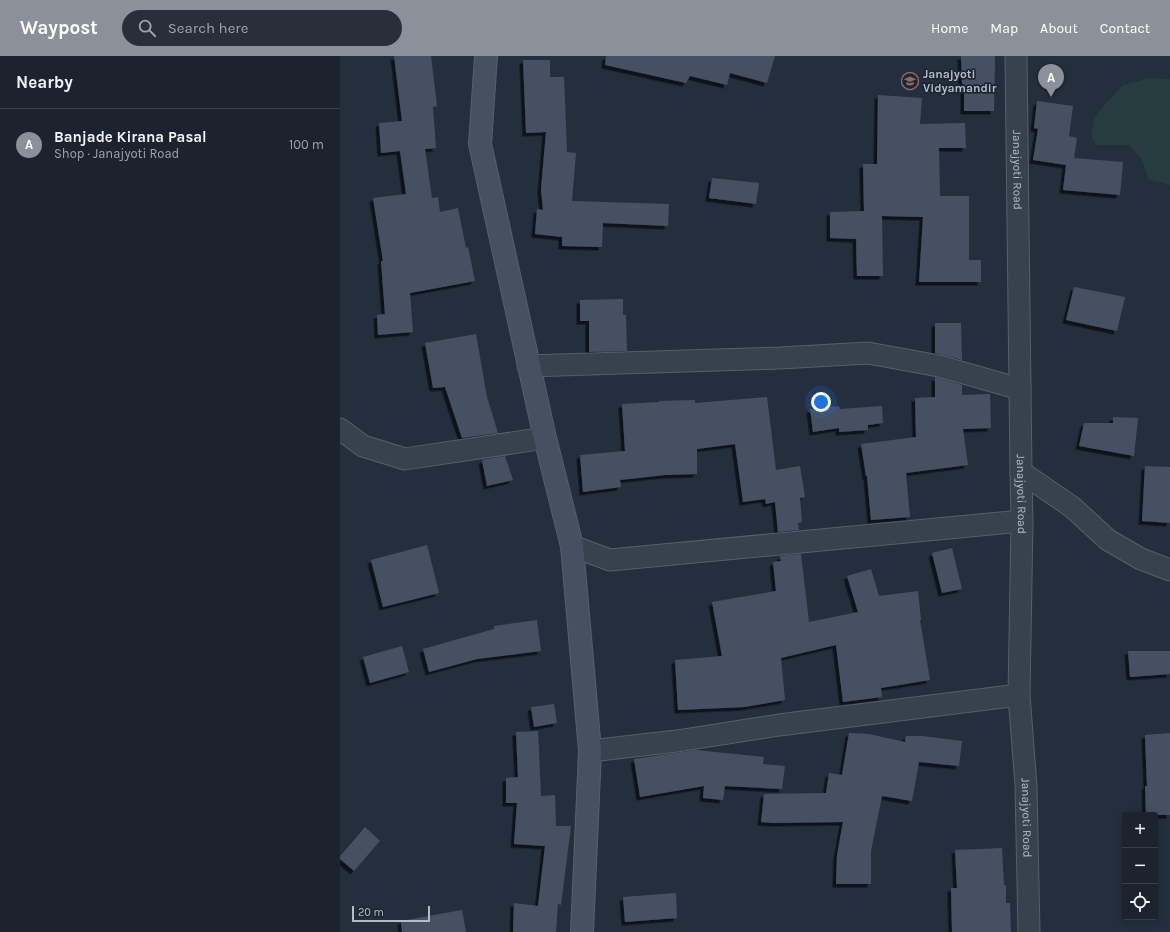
<!DOCTYPE html>
<html lang="en">
<head>
<meta charset="utf-8">
<style>
	body { margin:0; font-family:Karla,sans-serif; background:#282f3a; color:#f1f3f6 }
	.controls { position:absolute; right:12px; bottom:12px; display:grid; overflow:hidden; border-radius:4px; box-shadow:0 2px 10px #0003 }
	.controls button { width:36px; height:36px; display:grid; place-items:center; padding:0; border:0; border-bottom:1px solid #39404a; background:#1b232e; color:#f1f3f6; font:20px sans-serif }
	.scale { position:absolute; left:12px; bottom:10px; width:78px; box-sizing:border-box; padding-left:4px; border:2px solid #b4bcc9; border-top:0; font-size:11px; line-height:14px; white-space:nowrap; color:#b4bcc9; -webkit-text-stroke:3px #1d2633; paint-order:stroke }
	.you { position:absolute; left:481px; top:346px; width:14px; height:14px; margin:-10px; border:3px solid #fff; border-radius:50%; background:#1a73e8; box-shadow:0 0 0 6px #1a73e833 }
	.badge { display:grid; place-items:center; width:26px; height:26px; border-radius:50%; background:#8c9099; color:#fff; font-size:13px; font-weight:700 }
	.pin { position:absolute; translate:-50% -33px; filter:drop-shadow(0 1px 2px #0008) }
	.pin::after { content:''; position:absolute; top:21px; width:14px; height:12px; background:inherit; clip-path:polygon(0 0,100% 0,50% 100%) }
	.list { margin:0; padding:0; list-style:none }
	h2 { display:flex; justify-content:space-between; align-items:center; height:52px; margin:0; padding:0 16px; font-size:17px }
	h2 small { font-size:13px; font-weight:400; color:#a0a4aa }
	.list li { display:grid; grid-template-columns:26px 1fr auto; gap:12px; align-items:center; box-sizing:border-box; height:72px; padding:0 16px; border-top:1px solid #39404a }
	.list b { display:block; font-size:15px; white-space:nowrap }
	.list p { margin:0; font-size:13px; white-space:nowrap; color:#a0a4aa }
	.list em { font-size:13px; font-style:normal; color:#a0a4aa }
	.icon { flex:none; width:22px; height:22px; fill:none; stroke:currentColor; stroke-width:2; stroke-linecap:round; stroke-linejoin:round }
	.map { position:relative; flex:none; width:830px; height:876px; overflow:hidden }
	header { display:flex; align-items:center; gap:24px; box-sizing:border-box; height:56px; padding:0 20px; background:#8c9099; color:#fff }
	header strong { font-size:19px }
	nav { display:flex; gap:22px; margin-inline-start:auto; font-size:14px }
	.search { width:280px; height:36px; background:#282f3a; display:flex; align-items:center; gap:10px; box-sizing:border-box; padding:0 14px; border-radius:22px; color:#a0a4aa; font-size:15px }
	main { display:flex }
	aside { flex:1; background:#1b232e }
	.map>svg:first-child { display:block }
</style>
</head>
<body>
<header>
<strong>Waypost</strong>
<div class="search"><svg class="icon" aria-label="search" viewBox="0 0 24 24"><circle cx="10" cy="10" r="6"/><path d="M15 15l6 6"/></svg>Search here</div>
<nav><a>Home</a><a>Map</a><a>About</a><a>Contact</a></nav>
</header>
<main>
<aside>
<h2>Nearby<small></small></h2>
<ul class="list">
<li><span class="badge">A</span><div><b>Banjade Kirana Pasal</b><p>Shop · Janajyoti Road</p></div><em>100 m</em></li>
</ul>
</aside>
<div class="map">
<svg width="830" height="876" viewBox="0 0 830 876">
	<defs>
		<filter id="shadow"><feDropShadow dx="-3.5" dy="3.5" stdDeviation="0" flood-color="#0009"/></filter>
	</defs>
	<rect width="100%" height="100%" fill="#242f3e"/>
	<polygon fill="#263c3f" points="809,22 830,23 830,129 809,124 802,104 790,89 756,89 751,79 755,60 783,29"/>
	<g fill="#455162" filter="url(#shadow)">
		<polygon points="54,0 91,0 97,50 93,51 96,92 85,93 92,142 98,141 100,156 118,152 126,192 128,191 135,225 70,237 73,276 38,279 37,259 45,258 41,205 43,205 33,142 66,138 60,95 41,97 39,67 62,65"/>
		<polygon points="266,0 435,0 427,27 390,17 387,29 350,20 346,27 265,9"/>
		<polygon points="621,0 655,0 654,55 624,55 624,28 622,28"/>
		<polygon points="183,4 210,4 210,21 224,21 227,96 236,97 232,145 329,148 328,170 263,167 262,191 222,190 222,181 195,178 197,153 203,154 201,133 206,76 186,77"/>
		<polygon points="538,39 582,42 580,68 625,67 626,92 599,92 600,140 629,140 629,204 641,204 641,226 579,226 583,161 542,160 543,220 517,220 516,183 490,182 490,156 524,155 523,108 537,108"/>
		<polygon points="697,45 733,50 729,80 737,82 734,102 783,106 780,139 723,134 726,109 693,104 698,73 694,72"/>
		<polygon points="372,122 419,127 416,148 369,142"/>
		<polygon points="734,231 785,241 777,275 726,264"/>
		<polygon points="283,243 283,259 286,259 287,295 249,296 249,265 240,265 240,244"/>
		<polygon points="595,267 621,267 622,304 595,297"/>
		<polygon points="136,278 147,341 158,377 122,382 105,331 93,332 85,287"/>
		<polygon points="595,321 622,329 622,339 650,338 651,372 623,373 628,409 566,417 570,461 531,464 527,420 526,420 521,388 576,381 575,342 595,341"/>
		<polygon points="427,341 436,414 460,410 465,441 460,442 462,466 458,467 459,474 438,476 435,446 426,448 425,443 403,446 395,388 357,393 357,418 325,419 280,424 281,431 243,436 240,399 285,395 282,348 319,346 319,345 355,344 355,347"/>
		<polygon points="499,350 500,353 542,350 543,367 528,369 528,374 499,376 499,372 473,376 470,353"/>
		<polygon points="773,361 798,362 794,400 739,390 744,367 773,367"/>
		<polygon points="165,400 173,424 147,430 142,404"/>
		<polygon points="805,410 830,411 830,467 802,465"/>
		<polygon points="87,489 99,537 43,551 31,504"/>
		<polygon points="612,492 622,533 602,537 592,497"/>
		<polygon points="461,498 469,566 518,556 507,520 531,513 539,540 578,535 581,564 580,564 590,624 541,632 542,641 503,646 496,589 441,602 445,644 405,651 338,654 335,604 382,600 372,546 436,535 433,506 441,505 440,500"/>
		<polygon points="197,564 201,595 137,603 89,616 83,593 154,573 154,570"/>
		<polygon points="62,590 69,616 30,627 23,601"/>
		<polygon points="788,595 830,595 830,618 790,621"/>
		<polygon points="214,648 217,667 194,671 191,651"/>
		<polygon points="198,675 201,740 215,739 216,770 231,770 221,849 218,848 216,876 173,876 174,847 198,850 205,790 174,788 177,747 166,747 166,722 178,721 176,676"/>
		<polygon points="509,677 529,678 565,686 566,680 582,680 622,685 619,710 579,706 572,745 542,740 531,795 531,828 496,828 497,799 503,766 433,767 421,766 424,738 486,737 489,717 502,719"/>
		<polygon points="830,677 830,759 806,759 805,730 807,730 805,679"/>
		<polygon points="356,694 424,701 423,708 445,710 442,733 385,730 383,744 363,742 364,730 300,741 294,703"/>
		<polygon points="25,771 40,785 14,815 0,803 0,800"/>
		<polygon points="662,792 664,829 666,829 666,847 670,847 671,876 612,876 611,832 617,832 615,794"/>
		<polygon points="336,837 337,862 285,866 283,841"/>
		<polygon points="122,854 126,876 62,876 61,865"/>
	</g>
	<g fill="none" stroke-linecap="round" stroke-linejoin="round">
		<g stroke="#565f6c" stroke-width="23">
			<g id="street">
				<path id="s1" d="M676 0 681 416 682 465 679 639 686 730 689 876"/>
				<polyline points="188,310 440,302 528,297 599,310 680,333"/>
				<polyline points="0,373 23,390 65,403 205,382"/>
				<polyline points="681,416 732,451 768,484 801,503 830,514"/>
				<polyline points="232,490 270,504 682,465"/>
				<polyline points="250,695 337,685 439,669 679,639"/>
			</g>
		</g>
		<g stroke="#565f6c" stroke-width="24">
			<polyline id="secondary" points="146,0 140,88 205,382 232,490 250,695 242,876"/>
		</g>
		<use href="#street" stroke="#38414e" stroke-width="21"/>
		<use href="#secondary" stroke="#465061" stroke-width="22"/>
	</g>
	<defs>
		<g id="school-ring" transform="scale(0.9)"><circle r="9.5" fill="#1d2633" stroke="#8d6e63" stroke-width="1.5"/><path d="M0-5L7-2L0 1L-7-2ZM-4 1L0 2.5L4 1V4Q0 6-4 4Z" fill="#8d6e63"/></g>
	</defs>
	<g fill-rule="evenodd">
		<use href="#school-ring" x="570" y="25"/>
	</g>
	<g text-anchor="middle" dominant-baseline="central" stroke-width="3.5" stroke-linejoin="round" paint-order="stroke">
		<g font-size="12" font-weight="bold" fill="#b4bcc9" stroke="#1d2633" text-anchor="start">
			<text x="583" y="18">Janajyoti<tspan x="583" dy="14">Vidyamandir</tspan></text>
		</g>
		<g font-size="12" fill="#b4bcc9" stroke="#1d2633">
			<text stroke="none"><textPath href="#s1" startOffset="114">Janajyoti Road</textPath></text>
			<text stroke="none"><textPath href="#s1" startOffset="438">Janajyoti Road</textPath></text>
			<text stroke="none"><textPath href="#s1" startOffset="762">Janajyoti Road</textPath></text>
		</g>
	</g>
</svg>
<div class="controls">
<button>+</button>
<button>−</button>
<button><svg class="icon" aria-label="locate" viewBox="0 0 24 24"><circle cx="12" cy="12" r="6"/><path d="M12 2v4M12 18v4M2 12h4M18 12h4"/></svg></button>
</div>
<div class="scale">20 m</div>
<div class="you"></div>
<div class="pin badge" style="left:711px;top:41px">A</div>
</div>
</main>
</body>
</html>
